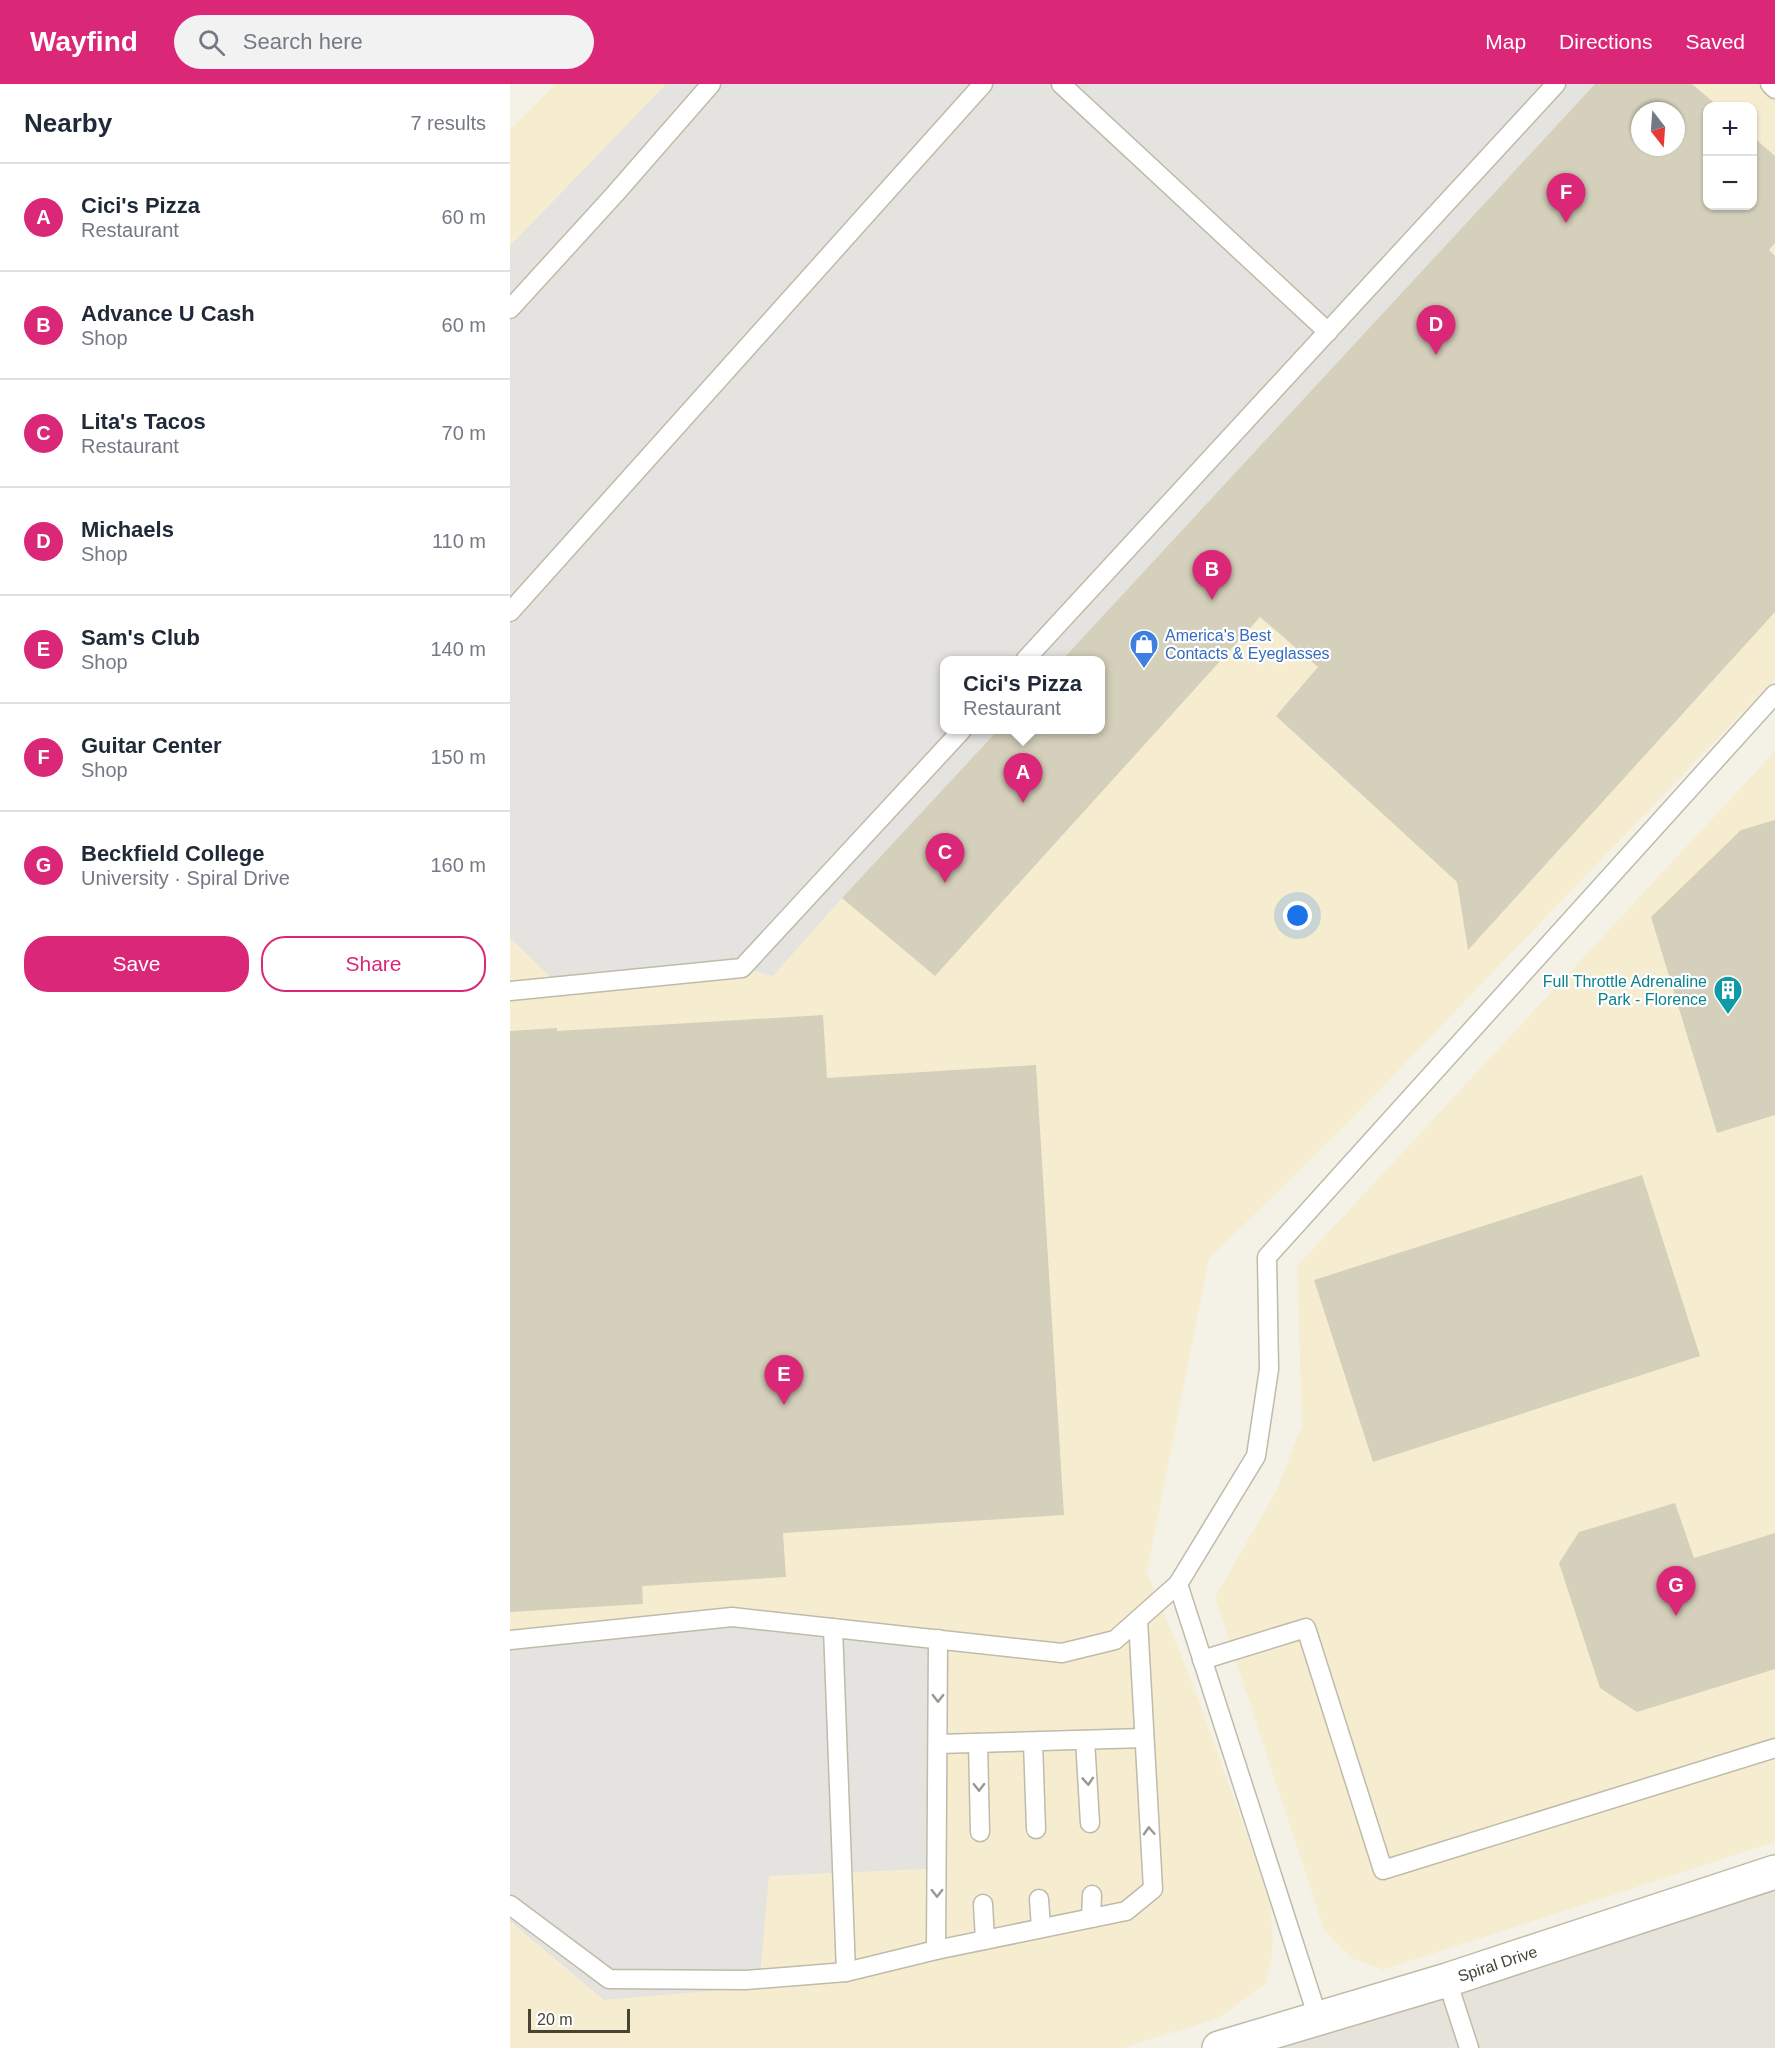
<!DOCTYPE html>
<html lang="en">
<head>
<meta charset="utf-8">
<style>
	body { margin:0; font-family:Helvetica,sans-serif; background:#f2f2f3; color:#1f2937 }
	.controls { position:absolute; right:18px; top:18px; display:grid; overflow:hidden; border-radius:12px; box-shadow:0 2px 4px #0004 }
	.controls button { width:54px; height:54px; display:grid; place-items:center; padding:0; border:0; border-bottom:2px solid #e0e1e3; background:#fff; color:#1f2937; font:30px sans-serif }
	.compass { position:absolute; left:1121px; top:18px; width:54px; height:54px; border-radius:50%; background:#fff; box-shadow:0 2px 4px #0004; rotate:163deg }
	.scale { position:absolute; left:18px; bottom:15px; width:102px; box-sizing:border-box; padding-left:6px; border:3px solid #474335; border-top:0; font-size:16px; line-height:21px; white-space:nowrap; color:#474335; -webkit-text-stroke:4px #fff; paint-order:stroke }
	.you { position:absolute; left:788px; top:832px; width:21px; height:21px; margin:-15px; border:4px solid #fff; border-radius:50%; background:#1a73e8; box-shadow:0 0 0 9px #1a73e833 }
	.badge { display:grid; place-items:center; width:39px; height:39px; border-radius:50%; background:#db2777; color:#fff; font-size:20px; font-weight:700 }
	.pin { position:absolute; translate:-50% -50px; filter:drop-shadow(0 2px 3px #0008) }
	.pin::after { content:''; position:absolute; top:32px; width:21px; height:18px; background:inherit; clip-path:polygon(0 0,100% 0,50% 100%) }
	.popup { position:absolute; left:430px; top:572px; width:165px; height:78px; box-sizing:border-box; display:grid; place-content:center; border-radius:12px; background:#fff; filter:drop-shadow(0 2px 4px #0005); font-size:20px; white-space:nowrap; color:#747a83 }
	.popup b { font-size:22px; color:#1f2937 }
	.popup::after { content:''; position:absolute; left:50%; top:100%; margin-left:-12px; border:12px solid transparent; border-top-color:#fff }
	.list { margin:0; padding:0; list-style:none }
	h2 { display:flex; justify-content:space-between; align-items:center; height:78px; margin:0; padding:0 24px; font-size:26px }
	h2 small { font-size:20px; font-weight:400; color:#747a83 }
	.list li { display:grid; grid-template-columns:39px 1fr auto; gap:18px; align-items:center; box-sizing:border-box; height:108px; padding:0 24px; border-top:2px solid #e0e1e3 }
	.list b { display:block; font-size:22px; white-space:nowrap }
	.list p { margin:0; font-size:20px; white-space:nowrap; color:#747a83 }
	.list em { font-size:20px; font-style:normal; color:#747a83 }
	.actions { display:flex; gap:12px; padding:18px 24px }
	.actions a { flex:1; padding:14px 0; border:2px solid #db2777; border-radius:24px; text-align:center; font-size:21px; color:#db2777 }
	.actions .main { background:#db2777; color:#fff }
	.icon { flex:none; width:33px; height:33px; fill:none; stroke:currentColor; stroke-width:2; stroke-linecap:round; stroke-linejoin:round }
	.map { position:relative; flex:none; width:1265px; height:1964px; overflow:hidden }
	header { display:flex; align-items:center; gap:36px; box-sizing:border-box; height:84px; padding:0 30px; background:#db2777; color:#fff }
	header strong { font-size:28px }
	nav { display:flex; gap:33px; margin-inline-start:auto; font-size:21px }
	.search { width:420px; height:54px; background:#f2f2f3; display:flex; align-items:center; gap:15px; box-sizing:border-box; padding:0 21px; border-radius:33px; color:#747a83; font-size:22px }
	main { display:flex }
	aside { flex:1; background:#fff }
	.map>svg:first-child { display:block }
</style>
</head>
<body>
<header>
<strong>Wayfind</strong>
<div class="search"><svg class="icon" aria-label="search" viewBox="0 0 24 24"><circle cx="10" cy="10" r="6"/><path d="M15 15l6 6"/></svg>Search here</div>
<nav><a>Map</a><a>Directions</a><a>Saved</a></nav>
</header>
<main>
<aside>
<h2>Nearby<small>7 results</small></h2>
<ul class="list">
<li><span class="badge">A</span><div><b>Cici's Pizza</b><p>Restaurant</p></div><em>60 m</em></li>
<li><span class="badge">B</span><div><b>Advance U Cash</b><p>Shop</p></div><em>60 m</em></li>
<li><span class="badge">C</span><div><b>Lita's Tacos</b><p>Restaurant</p></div><em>70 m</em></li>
<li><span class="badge">D</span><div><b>Michaels</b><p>Shop</p></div><em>110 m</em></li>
<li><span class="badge">E</span><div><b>Sam's Club</b><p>Shop</p></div><em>140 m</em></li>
<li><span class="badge">F</span><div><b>Guitar Center</b><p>Shop</p></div><em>150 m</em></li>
<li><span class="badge">G</span><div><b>Beckfield College</b><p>University · Spiral Drive</p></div><em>160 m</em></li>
</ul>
<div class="actions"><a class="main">Save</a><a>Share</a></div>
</aside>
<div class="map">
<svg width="1265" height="1964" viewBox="0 0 1265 1964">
	<rect width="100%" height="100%" fill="#f4f2e6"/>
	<g fill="#f6edd1" fill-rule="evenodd">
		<path d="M46 0H1265V595L835 1042 699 1175 637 1488 680 1593 760 1814 763 1855 762 1871 756 1899 709 1934 613 1964H0V45ZM1198 22H1242V122H1198ZM1130 27H1166V63H1130ZM435 576H591V646H435Z"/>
		<polygon points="1265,667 1265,1758 873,1886 841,1874 814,1846 705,1513 766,1407 792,1341 787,1182"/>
	</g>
	<polygon fill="#e6e3db" points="1265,1788 1265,1964 709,1964"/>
	<g fill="#e4e3df">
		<polygon points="156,0 1085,0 552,576 435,576 435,646 488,646 332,814 263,892 232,884 50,902 0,854 0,162"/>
		<polygon points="222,1533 439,1557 437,1784 259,1792 249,1903 94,1916 0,1837 0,1556"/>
	</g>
	<g fill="#d5d0bb" fill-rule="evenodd">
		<path d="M1085 0H1182L1208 22H1198V122H1242V52L1265 72V159L1259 166 1265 172V528L958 866 947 798 766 632 808 583 750 533 425 892 332 814 488 646H591V576H552ZM1130 27H1166V63H1130Z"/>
		<polygon points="1265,736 1265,1031 1207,1049 1141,833 1231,746"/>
		<polygon points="313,931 317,994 526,981 554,1431 273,1449 276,1493 132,1502 133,1520 0,1528 0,947 47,944 47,947"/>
		<polygon points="1132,1091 1190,1272 863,1378 804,1196"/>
		<polygon points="1165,1419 1184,1474 1265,1449 1265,1585 1127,1628 1090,1604 1049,1479 1069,1448"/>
	</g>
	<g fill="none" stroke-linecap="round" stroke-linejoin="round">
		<g stroke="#bfbba9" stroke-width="21">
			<g id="lane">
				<polyline points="551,0 818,248"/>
				<polyline points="1260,0 1265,5"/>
				<polyline points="0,225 105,110 201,0"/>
				<polyline points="0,528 473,0"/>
				<polyline points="515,576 1046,0"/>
				<polyline points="0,907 232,884 452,646"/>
				<polyline points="668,1500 808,1934"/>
				<polyline points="323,1544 336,1888"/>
				<polyline points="0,1556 222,1533 552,1569 605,1556 668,1500 746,1372 759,1285 757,1173 1265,610"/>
				<polyline points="692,1576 796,1544 873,1786 1265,1664"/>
				<polyline points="575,1656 580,1739"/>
				<polyline points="523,1658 526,1745"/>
				<polyline points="468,1659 470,1748"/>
				<polyline points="428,1660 634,1654"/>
				<polyline points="529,1815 531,1844"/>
				<polyline points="473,1820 475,1856"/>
				<polyline points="0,1821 99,1895 236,1896 336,1888 426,1866 616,1827 643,1805 628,1536"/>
				<polyline points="581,1834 582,1811"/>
				<polyline points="426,1866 428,1555"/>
				<polyline points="937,1896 959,1964"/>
			</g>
		</g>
		<g stroke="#bfbba9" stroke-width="36">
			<g id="street">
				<path id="s1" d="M709 1964 937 1896 1265 1788"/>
			</g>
		</g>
		<use href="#lane" stroke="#fff" stroke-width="18"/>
		<use href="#street" stroke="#fff" stroke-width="33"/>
	</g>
	<defs><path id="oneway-chevron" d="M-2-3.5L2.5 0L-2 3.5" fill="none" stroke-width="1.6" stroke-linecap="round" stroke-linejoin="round" transform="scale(1.5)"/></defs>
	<g stroke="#9a9890">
		<use href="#oneway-chevron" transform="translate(428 1614) rotate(90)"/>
		<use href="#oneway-chevron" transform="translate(578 1697) rotate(86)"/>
		<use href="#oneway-chevron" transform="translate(469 1703) rotate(89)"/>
		<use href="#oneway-chevron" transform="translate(639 1747) rotate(-93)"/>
		<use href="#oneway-chevron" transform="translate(427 1809) rotate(90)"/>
	</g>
	<defs>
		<g id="shop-pin" transform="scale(1.5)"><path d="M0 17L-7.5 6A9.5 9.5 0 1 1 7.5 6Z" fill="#3f7fe0" stroke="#fff"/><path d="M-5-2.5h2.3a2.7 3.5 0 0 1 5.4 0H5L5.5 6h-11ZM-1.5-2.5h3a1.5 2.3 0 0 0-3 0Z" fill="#fff"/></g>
		<g id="building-pin" transform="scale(1.5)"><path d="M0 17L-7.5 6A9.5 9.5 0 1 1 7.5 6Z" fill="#0f9aa8" stroke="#fff"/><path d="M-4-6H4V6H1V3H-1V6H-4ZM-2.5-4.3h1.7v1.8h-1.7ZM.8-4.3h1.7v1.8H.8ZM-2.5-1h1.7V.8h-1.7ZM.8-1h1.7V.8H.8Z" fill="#fff"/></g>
	</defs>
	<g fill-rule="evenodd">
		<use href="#shop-pin" x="634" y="560"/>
		<use href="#building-pin" x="1218" y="906"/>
	</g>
	<g text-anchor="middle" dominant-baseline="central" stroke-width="4.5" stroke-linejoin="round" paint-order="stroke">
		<g font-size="16" fill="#366cbe" stroke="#fff" text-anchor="start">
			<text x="655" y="551">America's Best<tspan x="655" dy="18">Contacts &amp; Eyeglasses</tspan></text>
		</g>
		<g font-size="16" fill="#0d838f" stroke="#fff" text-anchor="end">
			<text x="1197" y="897">Full Throttle Adrenaline<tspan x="1197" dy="18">Park - Florence</tspan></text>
		</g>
		<g font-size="16" fill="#474335" stroke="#fff">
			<text stroke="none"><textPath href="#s1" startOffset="291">Spiral Drive</textPath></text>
		</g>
	</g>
</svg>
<div class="controls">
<button>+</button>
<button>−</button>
</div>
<svg class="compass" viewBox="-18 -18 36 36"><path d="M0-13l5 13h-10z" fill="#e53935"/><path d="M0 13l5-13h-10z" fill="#747a83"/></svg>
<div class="scale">20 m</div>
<div class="you"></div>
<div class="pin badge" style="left:513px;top:719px">A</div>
<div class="popup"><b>Cici's Pizza</b>Restaurant</div>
<div class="pin badge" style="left:702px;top:516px">B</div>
<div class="pin badge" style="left:435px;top:799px">C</div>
<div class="pin badge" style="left:926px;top:271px">D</div>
<div class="pin badge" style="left:274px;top:1321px">E</div>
<div class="pin badge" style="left:1056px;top:139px">F</div>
<div class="pin badge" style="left:1166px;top:1532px">G</div>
</div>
</main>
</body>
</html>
